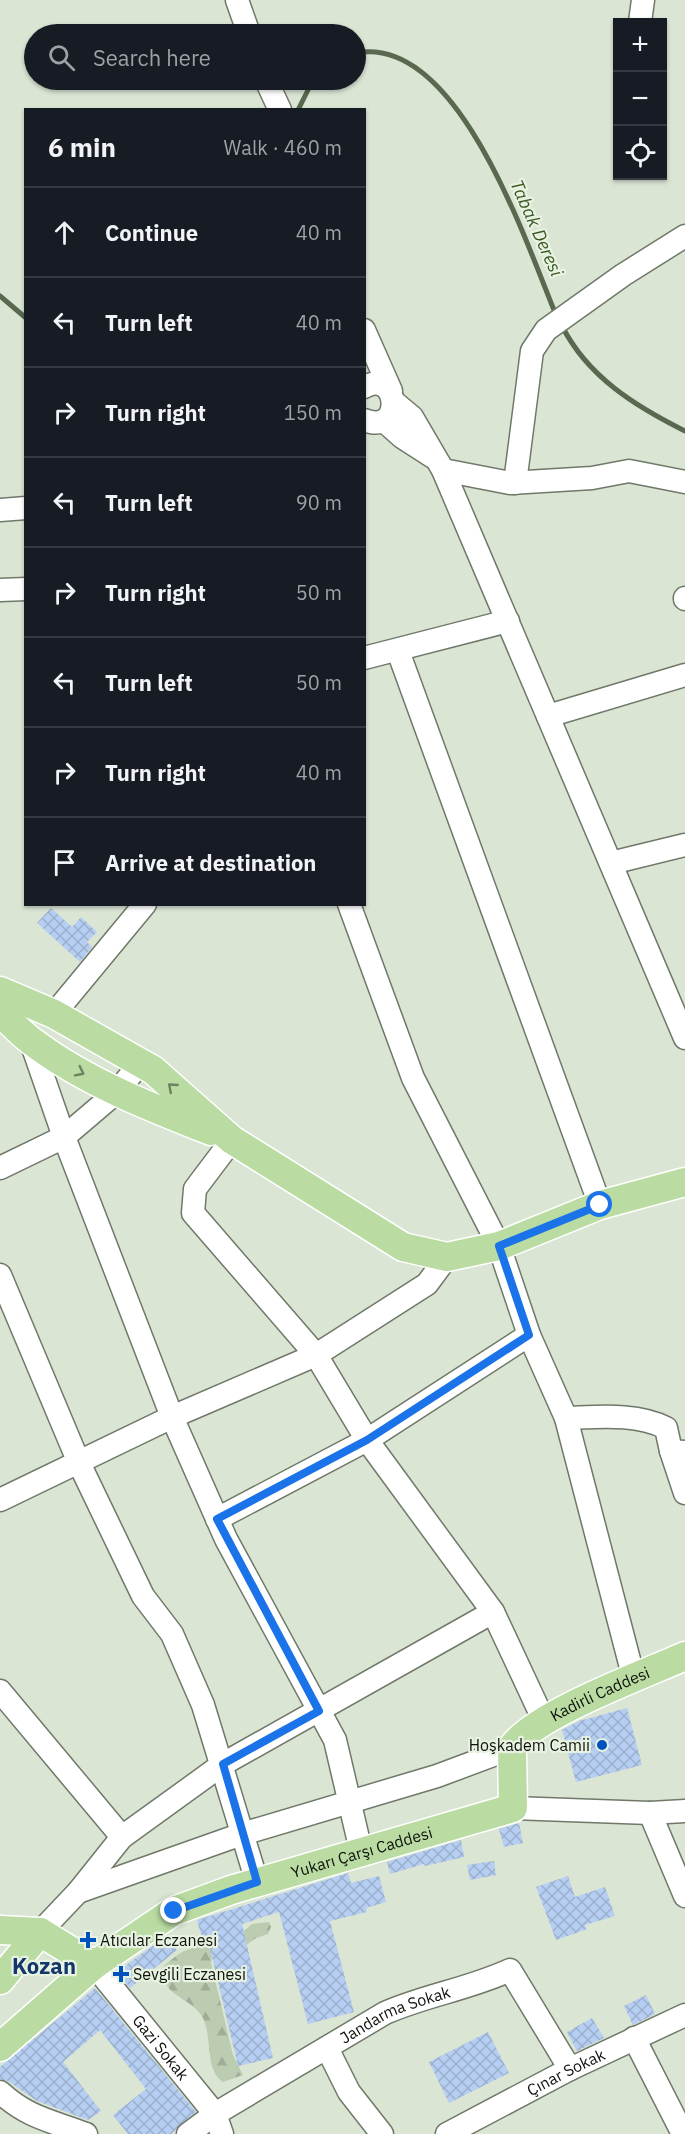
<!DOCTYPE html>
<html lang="en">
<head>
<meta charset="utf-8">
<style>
	body { margin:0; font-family:"IBM Plex Sans",sans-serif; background:#242831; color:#f1f3f6 }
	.controls { position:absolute; right:18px; top:18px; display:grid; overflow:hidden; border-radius:0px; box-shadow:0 2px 4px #0004 }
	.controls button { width:54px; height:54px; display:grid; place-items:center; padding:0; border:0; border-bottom:2px solid #363941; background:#171b24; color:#f1f3f6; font:30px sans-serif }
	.stop { position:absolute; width:18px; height:18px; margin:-14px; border:4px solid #1a73e8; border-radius:50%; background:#fff }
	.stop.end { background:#1a73e8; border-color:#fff; box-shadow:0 2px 6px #0008 }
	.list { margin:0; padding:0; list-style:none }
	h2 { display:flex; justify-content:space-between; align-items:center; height:78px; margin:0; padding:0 24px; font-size:26px }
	h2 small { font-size:20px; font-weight:400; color:#9ea1a6 }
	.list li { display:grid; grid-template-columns:39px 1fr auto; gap:18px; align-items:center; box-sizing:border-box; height:90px; padding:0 24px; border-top:2px solid #363941 }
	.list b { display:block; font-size:22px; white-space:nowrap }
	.list em { font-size:20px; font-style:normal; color:#9ea1a6 }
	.icon { flex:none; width:33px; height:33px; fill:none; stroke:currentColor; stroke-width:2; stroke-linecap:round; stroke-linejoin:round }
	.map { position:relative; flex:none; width:685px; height:2134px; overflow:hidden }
	.search { position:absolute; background:#171b24; box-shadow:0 2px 4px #0004; left:24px; top:24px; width:342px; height:66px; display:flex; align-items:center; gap:15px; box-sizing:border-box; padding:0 21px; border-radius:33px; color:#9ea1a6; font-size:22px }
	.panel { position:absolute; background:#171b24; box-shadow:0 2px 4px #0004; left:24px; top:108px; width:342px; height:798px; border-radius:0px }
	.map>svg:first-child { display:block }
</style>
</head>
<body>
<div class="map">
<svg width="685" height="2134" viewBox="0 0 685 2134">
	<defs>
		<pattern id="forest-firs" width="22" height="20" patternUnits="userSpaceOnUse" patternTransform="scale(1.5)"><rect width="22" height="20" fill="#bbccb1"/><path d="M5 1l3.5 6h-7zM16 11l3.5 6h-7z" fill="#a0ae97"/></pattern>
		<pattern id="building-cross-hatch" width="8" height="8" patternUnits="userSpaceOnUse" patternTransform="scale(1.5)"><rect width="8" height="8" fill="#b6cef2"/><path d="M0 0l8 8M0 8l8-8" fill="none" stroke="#9bb0ce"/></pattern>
	</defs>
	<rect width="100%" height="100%" fill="#dae5d4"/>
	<path fill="url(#forest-firs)" d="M269 1922 271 1927 268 1934 256 1938 241 1949 212 1957 211 1963 233 2055 243 2075 223 2082C204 2069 213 2039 203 2018 193 1998 158 1995 163 1967 169 1961 179 1953 187 1950 216 1940 226 1948 252 1924Z"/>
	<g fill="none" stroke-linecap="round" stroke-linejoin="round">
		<g stroke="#58694f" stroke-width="5">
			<path d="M356 53C458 34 526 243 556 315"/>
			<polyline points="298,110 313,80"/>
			<polyline points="0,296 26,318"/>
			<path d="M562 326C588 377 635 406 685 431"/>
		</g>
	</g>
	<g fill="url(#building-cross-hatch)">
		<polygon points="51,908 72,927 81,917 97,932 87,942 92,947 80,962 37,923"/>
		<polygon points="627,1708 642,1765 576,1782 562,1730 579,1721"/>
		<polygon points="519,1823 523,1843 504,1847 499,1829"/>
		<polygon points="461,1840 464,1857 425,1866 424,1864 390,1874 387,1862"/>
		<polygon points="494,1861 496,1875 470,1880 467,1865"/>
		<polygon points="348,1873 351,1883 379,1876 386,1902 366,1908 367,1912 330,1921 354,2012 308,2024 279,1912 242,1924 273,2058 238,2066 208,1940 203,1942 197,1920"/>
		<polygon points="568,1876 575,1897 605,1887 615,1916 585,1925 587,1929 556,1940 536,1887"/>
		<polygon points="166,1936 177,1950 130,1988 117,1972"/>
		<polygon points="95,1988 196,2112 171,2134 128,2134 113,2115 146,2089 100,2030 63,2062 101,2111 88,2120 37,2101 8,2081 0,2079 0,2067"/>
		<polygon points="646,1995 655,2014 633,2025 624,2006"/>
		<polygon points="592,2018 604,2038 577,2051 567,2032"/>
		<polygon points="488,2032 509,2073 449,2103 429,2062"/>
	</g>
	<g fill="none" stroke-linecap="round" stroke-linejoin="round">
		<g stroke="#6f7869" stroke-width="25">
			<g id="minor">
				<polyline points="237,0 249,34"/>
				<polyline points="640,22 643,0"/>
				<polyline points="266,80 280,110"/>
				<polyline points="364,330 391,391"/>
				<path d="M364 387C399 368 405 436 364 420"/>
				<polyline points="394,402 412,417 443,470 685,1038"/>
				<polyline points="384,421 402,437 433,457"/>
				<polyline points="443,470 510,483 592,478 629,471 685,482"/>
				<polyline points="515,483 532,351 546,330 623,275 685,236"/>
				<polyline points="0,510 26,508"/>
				<polyline points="0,590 26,589"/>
				<polyline points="685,598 685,599"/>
				<polyline points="398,651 600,1205"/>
				<polyline points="364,658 508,621"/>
				<polyline points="548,716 685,675"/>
				<polyline points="611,863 685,845"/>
				<polyline points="349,904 413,1078 499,1246 529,1335 566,1418 634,1679"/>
				<polyline points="54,1014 145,904"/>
				<polyline points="31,1042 64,1137 172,1417 226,1539 335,1740 361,1851"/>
				<polyline points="232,1140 195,1189 193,1213 316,1355 367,1440 493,1612 544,1721"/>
				<polyline points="0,1168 64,1137 118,1091 140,1063"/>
				<polyline points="0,1275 79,1463 143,1596 172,1634 203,1705 257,1882"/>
				<path d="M566 1418C599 1417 637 1413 666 1428L671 1451 685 1452"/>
				<polyline points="671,1451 685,1493"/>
				<polyline points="0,1500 172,1417 316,1355 427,1284 447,1257"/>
				<polyline points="217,1519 367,1440 529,1335"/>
				<polyline points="0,1691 122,1837"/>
				<polyline points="513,1808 650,1813 685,1811"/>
				<polyline points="650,1813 685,1896"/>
				<polyline points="78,1892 242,1834 437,1776 512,1748"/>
				<polyline points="40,1932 78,1892 122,1837 223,1764 493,1612"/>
				<path id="s1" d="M94 1965 215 2114 222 2134"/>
				<polyline points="634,2038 683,2134"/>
				<polyline points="327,2048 349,2092 382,2134"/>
				<path d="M0 2092C28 2118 52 2121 86 2134"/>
				<path id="s2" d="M188 2134 215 2114 385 2013C426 1995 469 1989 510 1970L570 2069"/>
				<path id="s3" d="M447 2134 570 2069 685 2015"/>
			</g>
		</g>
		<g stroke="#fff" stroke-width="31">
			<g id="major">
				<polyline points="0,991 54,1014 153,1070 232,1140 403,1247 447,1257 499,1246 600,1205 685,1182"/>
				<path d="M0 1012C11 1022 21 1034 34 1043 86 1082 150 1107 211 1131"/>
				<polyline points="0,1930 40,1932 94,1965"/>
				<polyline points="0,1980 40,1932"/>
				<path id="s4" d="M0 2047 94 1965 174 1911 231 1890 513 1808 512 1748C533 1715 645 1674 685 1656"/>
			</g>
		</g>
		<use href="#minor" stroke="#fff" stroke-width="22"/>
		<use href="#major" stroke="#badca3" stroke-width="28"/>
	</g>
	<defs><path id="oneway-chevron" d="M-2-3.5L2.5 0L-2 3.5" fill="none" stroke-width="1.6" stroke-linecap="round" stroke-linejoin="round" transform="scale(1.5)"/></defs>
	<g stroke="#6d8260">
		<use href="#oneway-chevron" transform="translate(80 1072) rotate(27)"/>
		<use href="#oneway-chevron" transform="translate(172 1087) rotate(-139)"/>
	</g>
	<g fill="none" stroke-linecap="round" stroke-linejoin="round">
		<polyline stroke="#1a73e8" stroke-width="8" points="174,1911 257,1882 223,1764 319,1711 217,1519 367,1440 529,1335 499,1246 600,1205"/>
	</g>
	<g fill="#0053bc" stroke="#e7f2e1" stroke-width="2">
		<circle cx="602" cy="1745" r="6"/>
		<path d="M85 1931h6v6h6v6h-6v6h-6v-6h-6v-6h6z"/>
		<path d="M118 1965h6v6h6v6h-6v6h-6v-6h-6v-6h6z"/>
	</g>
	<g text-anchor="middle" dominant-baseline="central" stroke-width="4.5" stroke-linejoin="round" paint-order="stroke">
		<g font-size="16" fill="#0f130d" stroke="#e7f2e1">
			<text stroke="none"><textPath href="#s4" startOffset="740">Kadirli Caddesi</textPath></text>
			<text stroke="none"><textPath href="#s4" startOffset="418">Yukarı Çarşı Caddesi</textPath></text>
			<text stroke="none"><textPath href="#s2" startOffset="240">Jandarma Sokak</textPath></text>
			<text stroke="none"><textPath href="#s1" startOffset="106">Gazi Sokak</textPath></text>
			<text stroke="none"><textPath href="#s3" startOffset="134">Çınar Sokak</textPath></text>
		</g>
		<g font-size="16" fill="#0f130d" stroke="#e7f2e1" text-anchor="start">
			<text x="590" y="1745" text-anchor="end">Hoşkadem Camii</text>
			<text x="100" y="1940">Atıcılar Eczanesi</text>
			<text x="133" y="1974">Sevgili Eczanesi</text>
		</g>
		<g font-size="18" font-style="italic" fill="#3a5824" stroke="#e7f2e1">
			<text transform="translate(537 228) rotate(66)">Tabak Deresi</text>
		</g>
		<g font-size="22" font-weight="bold" fill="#14376b" stroke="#e7f2e1">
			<text x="44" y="1965">Kozan</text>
		</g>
	</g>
</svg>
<div class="controls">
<button>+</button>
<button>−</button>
<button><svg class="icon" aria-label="locate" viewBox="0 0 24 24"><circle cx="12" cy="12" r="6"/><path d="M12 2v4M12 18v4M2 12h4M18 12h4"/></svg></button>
</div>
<div class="stop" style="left:600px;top:1205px"></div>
<div class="stop end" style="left:174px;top:1911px"></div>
<div class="search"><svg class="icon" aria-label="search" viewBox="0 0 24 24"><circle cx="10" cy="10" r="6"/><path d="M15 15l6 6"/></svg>Search here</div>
<section class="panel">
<h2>6 min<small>Walk · 460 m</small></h2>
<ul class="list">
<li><svg class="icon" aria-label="ahead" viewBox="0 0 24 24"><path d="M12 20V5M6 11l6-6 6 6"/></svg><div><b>Continue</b></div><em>40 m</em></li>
<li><svg class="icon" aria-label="left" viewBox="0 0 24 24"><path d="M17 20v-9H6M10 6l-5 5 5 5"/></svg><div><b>Turn left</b></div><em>40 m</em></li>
<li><svg class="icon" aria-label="right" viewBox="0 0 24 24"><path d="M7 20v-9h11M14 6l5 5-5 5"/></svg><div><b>Turn right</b></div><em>150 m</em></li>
<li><svg class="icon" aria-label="left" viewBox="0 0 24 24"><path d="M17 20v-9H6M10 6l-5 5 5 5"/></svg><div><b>Turn left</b></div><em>90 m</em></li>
<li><svg class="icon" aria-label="right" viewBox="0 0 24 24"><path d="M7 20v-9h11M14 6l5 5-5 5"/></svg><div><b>Turn right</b></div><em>50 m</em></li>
<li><svg class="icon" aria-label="left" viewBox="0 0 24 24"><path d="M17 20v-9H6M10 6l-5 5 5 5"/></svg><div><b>Turn left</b></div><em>50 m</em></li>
<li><svg class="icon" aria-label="right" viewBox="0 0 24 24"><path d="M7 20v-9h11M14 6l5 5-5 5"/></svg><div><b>Turn right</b></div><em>40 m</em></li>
<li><svg class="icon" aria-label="arrive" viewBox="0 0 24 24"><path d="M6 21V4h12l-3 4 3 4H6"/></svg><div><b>Arrive at destination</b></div></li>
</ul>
</section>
</div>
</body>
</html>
